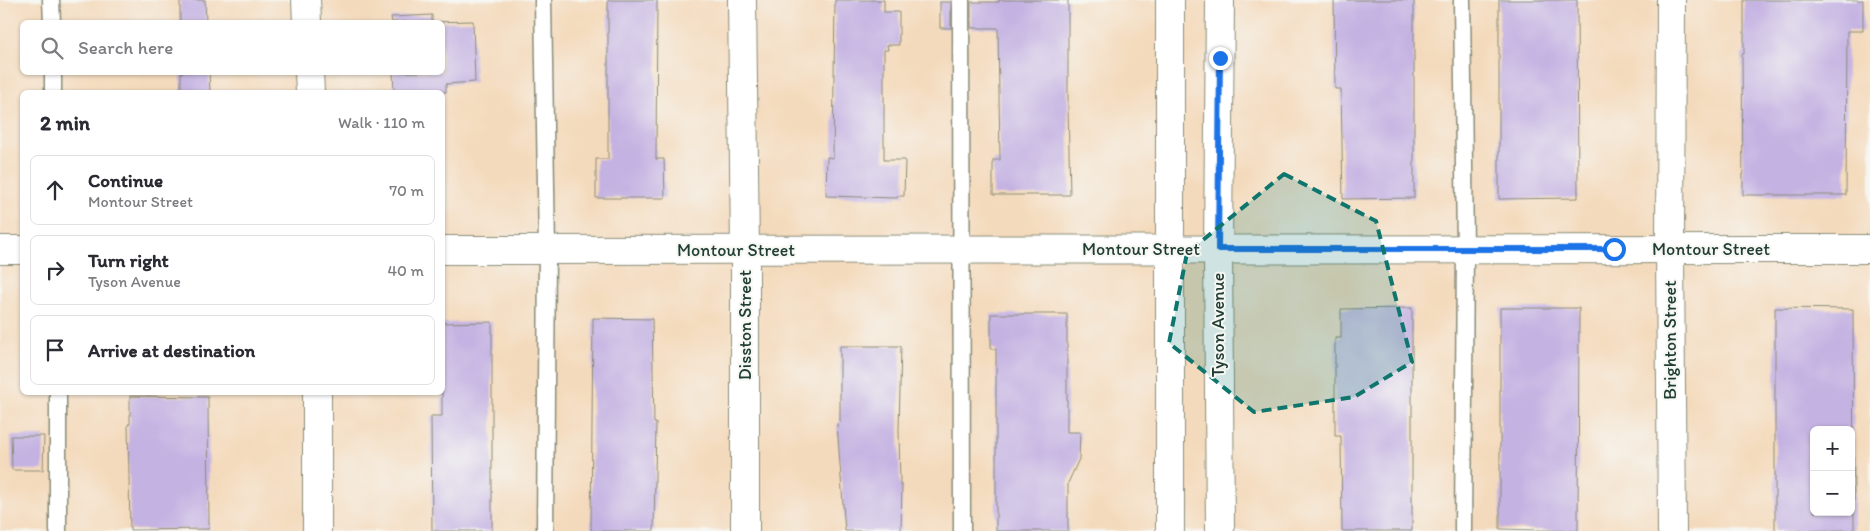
<!DOCTYPE html>
<html lang="en">
<head>
<meta charset="utf-8">
<style>
	body { margin:0; font-family:Itim,sans-serif; background:#f7f7f7; color:#2b2b33 }
	.controls { position:absolute; right:15px; bottom:15px; display:grid; overflow:hidden; border-radius:8px; box-shadow:0 1px 4px #0004 }
	.controls button { width:45px; height:45px; display:grid; place-items:center; padding:0; border:0; border-bottom:1px solid #e1e1e2; background:#fff; color:#2b2b33; font:25px sans-serif }
	.stop { position:absolute; width:15px; height:15px; margin:-11px; border:4px solid #1a73e8; border-radius:50%; background:#fff }
	.stop.end { background:#1a73e8; border-color:#fff; box-shadow:0 1px 5px #0008 }
	.list { margin:0; padding:0; list-style:none }
	h2 { display:flex; justify-content:space-between; align-items:center; height:65px; margin:0; padding:0 20px; font-size:21px }
	h2 small { font-size:16px; font-weight:400; color:#7c7c81 }
	.list li { display:grid; grid-template-columns:32px 1fr auto; gap:15px; align-items:center; box-sizing:border-box; height:70px; margin:0 10px 10px; padding:0 10px; border:1px solid #e1e1e2; border-radius:8px }
	.list b { display:block; font-size:19px; white-space:nowrap }
	.list p { margin:0; font-size:16px; white-space:nowrap; color:#7c7c81 }
	.list em { font-size:16px; font-style:normal; color:#7c7c81 }
	.icon { flex:none; width:28px; height:28px; fill:none; stroke:currentColor; stroke-width:2; stroke-linecap:round; stroke-linejoin:round }
	.map { position:relative; flex:none; width:1870px; height:531px; overflow:hidden }
	.search { position:absolute; background:#fff; box-shadow:0 1px 4px #0004; left:20px; top:20px; width:425px; height:55px; display:flex; align-items:center; gap:12px; box-sizing:border-box; padding:0 18px; border-radius:8px; color:#7c7c81; font-size:19px }
	.panel { position:absolute; background:#fff; box-shadow:0 1px 4px #0004; left:20px; top:90px; width:425px; height:305px; border-radius:8px }
	.map>svg:first-child { display:block }
</style>
</head>
<body>
<div class="map">
<svg width="1870" height="531" viewBox="0 0 1870 531">
	<rect width="100%" height="100%" fill="#f6f6f2"/>
	<filter id="ink" filterUnits="userSpaceOnUse"><feTurbulence type="fractalNoise" baseFrequency=".02" numOctaves="2"/><feDisplacementMap in="SourceGraphic" scale="10" xChannelSelector="R" yChannelSelector="G"/><feConvolveMatrix kernelMatrix="1 2 1 2 8 2 1 2 1" color-interpolation-filters="sRGB"/></filter>
	<filter id="wash" filterUnits="userSpaceOnUse"><feTurbulence type="fractalNoise" baseFrequency=".0096" numOctaves="4" result="noise"/><feDisplacementMap in="SourceGraphic" scale="20" xChannelSelector="R" yChannelSelector="G"/><feGaussianBlur stdDeviation="1.12" result="paint"/><feColorMatrix in="noise" values="0 0 0 0 0 0 0 0 0 0 0 0 0 0 0 0 0 1.4 0 .05"/><feComposite in="paint" operator="in"/></filter>
	<g filter="url(#wash)">
		<rect width="100%" height="100%" fill="#f4dabc"/>
		<g id="blocks">
			<g fill="#c4b2e2" fill-rule="evenodd">
				<polygon points="180,0 205,0 206,22 180,22"/>
				<polygon points="608,0 657,0 656,159 664,159 665,198 596,198 596,159 608,159"/>
				<polygon points="835,0 884,0 884,12 899,12 899,45 887,45 888,50 884,50 884,160 905,160 904,196 897,196 897,198 826,196 827,157 833,158"/>
				<polygon points="999,0 1068,0 1068,107 1070,195 993,195 993,160 1000,160 998,28 971,28 971,2 999,2"/>
				<polygon points="1334,0 1414,0 1414,198 1343,199 1341,89 1335,89"/>
				<polygon points="1499,0 1577,0 1578,198 1499,199"/>
				<polygon points="1744,0 1863,0 1863,31 1847,31 1846,195 1743,195 1742,54 1744,54"/>
				<rect x="940" y="2" width="11" height="26"/>
				<polygon points="432,15 432,22 473,21 475,82 446,84 446,92 394,92 393,72 442,72 442,22 392,22 391,17"/>
				<polygon points="181,72 209,72 210,92 181,92"/>
				<polygon points="1412,308 1412,531 1342,531 1341,436 1335,436 1335,338 1341,338 1341,309"/>
				<polygon points="1500,308 1579,308 1578,531 1500,529"/>
				<path d="M1775 308 1853 309 1854 530 1775 531ZM1814 430H1851V512H1814Z"/>
				<polygon points="991,314 1067,314 1067,432 1080,432 1079,459 1068,483 1068,531 996,531 996,349 991,349"/>
				<polygon points="593,318 652,319 654,423 656,423 654,531 591,531"/>
				<polygon points="492,322 492,531 432,531 431,416 442,416 442,323"/>
				<polygon points="840,346 901,346 899,430 900,485 902,485 901,531 845,531 837,424 840,423"/>
				<polygon points="130,396 208,397 209,529 130,530 128,424 130,424"/>
				<polygon points="11,436 44,436 43,470 12,470"/>
			</g>
		</g>
	</g>
	<g filter="url(#ink)">
		<use href="#blocks" fill-opacity="0" stroke="#8a8c78" stroke-width="1"/>
		<g fill="none" stroke-linecap="round" stroke-linejoin="round">
			<g stroke="#8a8c78" stroke-width="19">
				<g id="service">
					<polyline points="51,0 52,22"/>
					<polyline points="543,0 547,250 545,531"/>
					<polyline points="961,0 962,531"/>
					<polyline points="1462,0 1465,249 1463,531"/>
					<polyline points="53,72 53,92"/>
					<polyline points="58,392 58,531"/>
				</g>
			</g>
			<g stroke="#8a8c78" stroke-width="30">
				<g id="minor">
					<polyline points="306,0 307,22"/>
					<polyline points="742,0 745,250 745,531"/>
					<polyline points="1671,0 1670,249 1672,531"/>
					<polyline points="309,72 310,92"/>
					<polyline points="0,250 22,250"/>
					<polyline points="442,250 1870,249"/>
					<polyline points="317,392 317,531"/>
				</g>
			</g>
			<g stroke="#8a8c78" stroke-width="30">
				<g id="tertiary">
					<polyline points="1170,0 1170,531"/>
					<polyline points="1220,531 1218,249 1220,0"/>
				</g>
			</g>
			<use href="#service" stroke="#fff" stroke-width="16"/>
			<use href="#minor" stroke="#fff" stroke-width="28"/>
			<use href="#tertiary" stroke="#fff" stroke-width="28"/>
		</g>
	</g>
	<g fill="none" stroke-linecap="round" stroke-linejoin="round" filter="url(#ink)">
		<polyline stroke="#1a73e8" stroke-width="6" points="1220,58 1218,249 1614,249"/>
	</g>
	<path fill="#0f766e" fill-opacity="0.2" stroke="#0f766e" stroke-width="4" stroke-dasharray="10 6" stroke-linejoin="round" d="M1284 174 1376 221 1412 362 1354 397 1254 412 1169 343 1187 253Z"/>
	<g text-anchor="middle" dominant-baseline="central" stroke-width="4" stroke-linejoin="round" paint-order="stroke">
		<g font-size="18" fill="#1f3d34" stroke="#f6f6f2">
			<text x="1141" y="249">Montour Street</text>
			<text x="1711" y="249">Montour Street</text>
			<text x="736" y="250">Montour Street</text>
			<text transform="translate(745 325) rotate(-90)">Disston Street</text>
			<text transform="translate(1218 325) rotate(-90)">Tyson Avenue</text>
			<text transform="translate(1670 340) rotate(-90)">Brighton Street</text>
		</g>
	</g>
</svg>
<div class="controls">
<button>+</button>
<button>−</button>
</div>
<div class="stop" style="left:1614px;top:249px"></div>
<div class="stop end" style="left:1220px;top:58px"></div>
<div class="search"><svg class="icon" aria-label="search" viewBox="0 0 24 24"><circle cx="10" cy="10" r="6"/><path d="M15 15l6 6"/></svg>Search here</div>
<section class="panel">
<h2>2 min<small>Walk · 110 m</small></h2>
<ul class="list">
<li><svg class="icon" aria-label="ahead" viewBox="0 0 24 24"><path d="M12 20V5M6 11l6-6 6 6"/></svg><div><b>Continue</b><p>Montour Street</p></div><em>70 m</em></li>
<li><svg class="icon" aria-label="right" viewBox="0 0 24 24"><path d="M7 20v-9h11M14 6l5 5-5 5"/></svg><div><b>Turn right</b><p>Tyson Avenue</p></div><em>40 m</em></li>
<li><svg class="icon" aria-label="arrive" viewBox="0 0 24 24"><path d="M6 21V4h12l-3 4 3 4H6"/></svg><div><b>Arrive at destination</b></div></li>
</ul>
</section>
</div>
</body>
</html>
